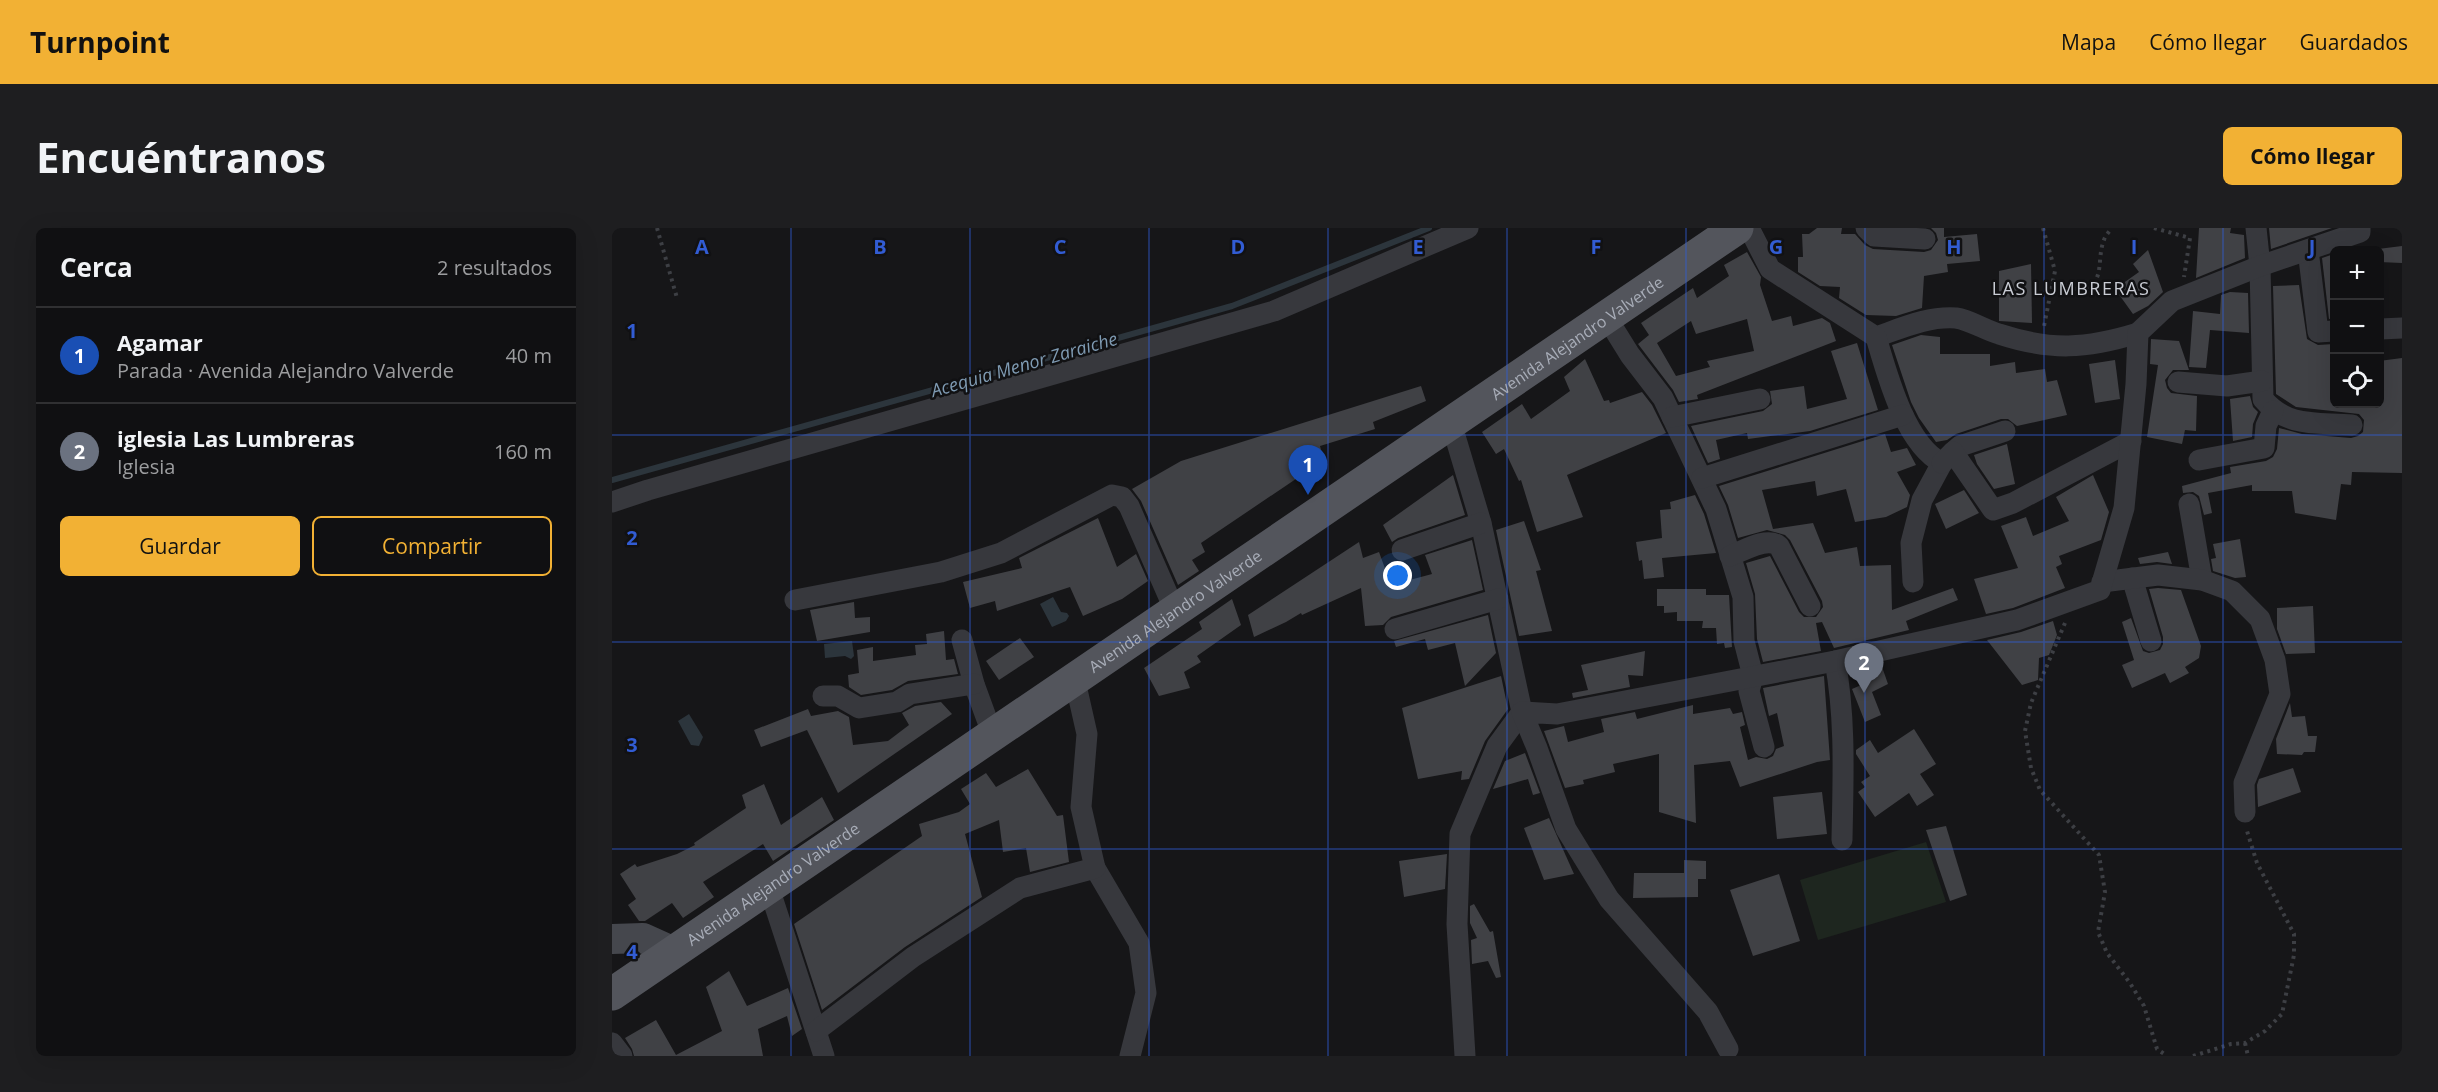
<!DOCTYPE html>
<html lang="es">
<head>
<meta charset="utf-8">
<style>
	body { margin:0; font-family:"Open Sans",sans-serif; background:#1e1e20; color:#f1f3f6 }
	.controls { position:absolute; right:18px; top:18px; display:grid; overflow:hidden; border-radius:9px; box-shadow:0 6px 24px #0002 }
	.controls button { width:54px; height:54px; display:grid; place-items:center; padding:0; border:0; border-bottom:2px solid #303032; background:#101012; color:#f1f3f6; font:30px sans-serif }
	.you { position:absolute; left:786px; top:348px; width:21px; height:21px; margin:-15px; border:4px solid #fff; border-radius:50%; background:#1a73e8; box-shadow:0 0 0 9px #1a73e833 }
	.badge { display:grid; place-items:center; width:39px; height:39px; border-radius:50%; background:#f2b134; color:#fff; font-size:20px; font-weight:700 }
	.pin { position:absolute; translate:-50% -50px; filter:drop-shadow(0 2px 3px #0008) }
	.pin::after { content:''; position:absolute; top:32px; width:21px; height:18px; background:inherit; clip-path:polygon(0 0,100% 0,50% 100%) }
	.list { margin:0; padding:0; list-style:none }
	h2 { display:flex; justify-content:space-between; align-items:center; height:78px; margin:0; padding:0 24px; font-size:26px }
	h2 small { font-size:20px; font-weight:400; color:#9c9d9f }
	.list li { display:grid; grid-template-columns:39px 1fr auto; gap:18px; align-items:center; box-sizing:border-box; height:96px; padding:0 24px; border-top:2px solid #303032 }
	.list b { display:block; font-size:22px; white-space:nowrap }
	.list p { margin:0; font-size:20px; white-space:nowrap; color:#9c9d9f }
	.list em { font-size:20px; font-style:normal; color:#9c9d9f }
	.actions { display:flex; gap:12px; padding:18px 24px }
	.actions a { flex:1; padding:14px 0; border:2px solid #f2b134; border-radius:9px; text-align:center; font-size:21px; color:#f2b134 }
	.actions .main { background:#f2b134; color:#111 }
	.icon { flex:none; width:33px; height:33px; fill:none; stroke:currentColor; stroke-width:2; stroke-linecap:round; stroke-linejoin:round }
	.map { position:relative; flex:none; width:1790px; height:828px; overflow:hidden; border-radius:9px }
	header { display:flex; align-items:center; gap:36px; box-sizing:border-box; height:84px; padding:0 30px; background:#f2b134; color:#111 }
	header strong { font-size:28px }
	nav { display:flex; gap:33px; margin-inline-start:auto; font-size:21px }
	.intro { display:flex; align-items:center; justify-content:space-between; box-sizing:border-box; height:144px; padding:0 36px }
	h1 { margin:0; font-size:42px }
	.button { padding:15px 27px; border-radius:9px; background:#f2b134; color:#111; font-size:21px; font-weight:700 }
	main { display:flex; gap:36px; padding:0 36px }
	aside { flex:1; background:#101012; border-radius:9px; box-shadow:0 6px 24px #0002 }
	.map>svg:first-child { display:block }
</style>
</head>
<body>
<header>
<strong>Turnpoint</strong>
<nav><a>Mapa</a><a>Cómo llegar</a><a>Guardados</a></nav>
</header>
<div class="intro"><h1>Encuéntranos</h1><a class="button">Cómo llegar</a></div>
<main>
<aside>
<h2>Cerca<small>2 resultados</small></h2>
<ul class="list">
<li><span class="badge" style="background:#1a4fb4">1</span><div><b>Agamar</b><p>Parada · Avenida Alejandro Valverde</p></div><em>40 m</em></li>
<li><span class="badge" style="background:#6b7280">2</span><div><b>iglesia Las Lumbreras</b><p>Iglesia</p></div><em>160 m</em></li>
</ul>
<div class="actions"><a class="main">Guardar</a><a>Compartir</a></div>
</aside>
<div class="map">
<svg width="1790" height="828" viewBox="0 0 1790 828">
	<rect width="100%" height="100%" fill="#161618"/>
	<polygon fill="#1e261f" points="1314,614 1334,674 1206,712 1188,652"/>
	<g fill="#2c353c">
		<polygon points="441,369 449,384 455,385 457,388 454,393 440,399 428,376"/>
		<polygon points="240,413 242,428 239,431 233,428 213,430 212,416"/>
		<polygon points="77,486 91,509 87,518 79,517 66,493"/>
	</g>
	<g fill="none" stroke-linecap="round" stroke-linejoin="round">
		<polyline stroke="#2c353c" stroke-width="6" points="0,252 620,78 817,0"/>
	</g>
	<g fill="#404145" fill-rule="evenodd">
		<polygon points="1205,0 1230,0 1229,6 1243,6 1253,17 1261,21 1312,24 1319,22 1326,12 1324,5 1319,0 1332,0 1332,9 1365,6 1368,33 1335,36 1336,44 1312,48 1310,80 1284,88 1254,87 1227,70 1228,59 1208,58 1186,44 1186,29 1191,29 1190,6 1197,6"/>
		<polygon points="1587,0 1619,0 1618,5 1632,7 1633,30 1584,50"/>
		<polygon points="1657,0 1720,0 1659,21"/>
		<polygon points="1790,18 1790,35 1767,34 1767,22 1758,22"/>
		<polygon points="1536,22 1551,64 1536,78 1521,86 1503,61 1527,44 1521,36"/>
		<path d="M1135 24 1149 49 1148 57 1160 93 1179 88 1181 98 1210 90 1218 95 1224 113 1085 167 1086 171 1067 174 1061 162 1026 116 1037 107 1029 95 1081 60 1085 70 1117 48 1112 37ZM1135 91 1142 123 1095 133 1098 139 1064 148 1045 115 1079 93 1084 106Z"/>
		<polygon points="1722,26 1722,90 1717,91 1710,30"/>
		<polygon points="1419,36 1420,95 1387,93 1387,43"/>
		<polygon points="1687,57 1695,111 1706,117 1722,116 1722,176 1767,176 1767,133 1790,130 1790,245 1740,244 1739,257 1729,256 1724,292 1683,285 1680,263 1640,263 1640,257 1596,265 1600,285 1592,287 1587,268 1581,264 1571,265 1570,258 1619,245 1618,239 1654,233 1661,229 1665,221 1667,200 1690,206 1739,210 1746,208 1751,204 1752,192 1747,186 1684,179 1664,166 1661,58"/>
		<polygon points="1618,64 1636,65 1637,105 1598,102 1594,140 1577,139 1581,83 1608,86 1609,67"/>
		<polygon points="1309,107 1328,109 1328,126 1378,126 1378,138 1403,134 1404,145 1433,141 1435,154 1445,152 1455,187 1405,198 1396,191 1389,191 1344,206 1335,212 1324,214 1307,190 1299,174 1280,117"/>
		<polygon points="1539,111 1567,113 1577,142 1561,142 1553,152 1555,160 1559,165 1585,168 1584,203 1573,202 1570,216 1535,209 1546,137 1538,136"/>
		<polygon points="1245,115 1266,182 1198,203 1136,211 1135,205 1104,212 1108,231 1096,235 1079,198 1151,183 1160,176 1158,163 1192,158 1195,181 1235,171 1219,123"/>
		<polygon points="973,131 992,173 997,172 998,175 1030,164 1040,177 1054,205 955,247 971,289 925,304 909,252 907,253 892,221 884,226 870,204 910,176 919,191 958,163 952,149"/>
		<polygon points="1503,132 1508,171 1483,175 1477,136"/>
		<polygon points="809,158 814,173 761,194 763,201 708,218 712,232 589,315 593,324 580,332 587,343 566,357 529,273 520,261 569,233"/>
		<polygon points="1638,168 1641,179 1646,184 1641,196 1640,209 1621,213 1618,171"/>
		<polygon points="1273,206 1279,224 1295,220 1304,237 1285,244 1298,267 1295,279 1274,289 1243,294 1234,261 1205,268 1203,253 1150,262 1161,301 1201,295 1213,325 1245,319 1248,338 1279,337 1280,382 1341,360 1346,372 1294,393 1297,402 1222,420 1210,394 1204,395 1209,423 1151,434 1145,411 1143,366 1134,335 1158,328 1187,384 1192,389 1204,389 1211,379 1210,373 1178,312 1173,307 1155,302 1126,310 1116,277 1107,258"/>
		<polygon points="1395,216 1403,256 1382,261 1365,236 1362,227"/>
		<polygon points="841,247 853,287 786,310 780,314 771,297"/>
		<polygon points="1481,247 1497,284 1489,312 1447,328 1450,336 1444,339 1453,360 1401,380 1374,386 1362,351 1406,340 1389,298 1414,289 1421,308 1457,293 1444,269"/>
		<polygon points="1352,262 1367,285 1334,301 1323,276"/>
		<polygon points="1083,267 1092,286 1104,325 1050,330 1052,349 1032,351 1030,332 1027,333 1024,314 1050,310 1048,282 1059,281 1058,274"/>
		<polygon points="486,290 505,339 524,326 536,353 510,371 471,388 458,359 385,383 383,373 358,380 351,354 410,340 407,330"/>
		<polygon points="912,293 929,342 924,343 940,403 907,408 884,302"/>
		<polygon points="1628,311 1634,349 1623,350 1601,343 1599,331 1604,330 1601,316"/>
		<polygon points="860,312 871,362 779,389 771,397 753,398 749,360 690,387 689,385 674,394 642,409 636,387 747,314 751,330 767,324 779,357 820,346 813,327"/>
		<polygon points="1556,324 1560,336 1545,334 1528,336 1526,330"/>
		<polygon points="1546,360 1569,362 1589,418 1587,430 1573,439 1577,445 1558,455 1553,445 1520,460 1510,437 1522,432 1510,394 1519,390 1531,423 1537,425 1548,422 1551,416 1551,409 1537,361"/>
		<polygon points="1045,361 1094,361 1094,367 1117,367 1120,419 1113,420 1112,415 1105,416 1104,400 1090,400 1091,393 1065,393 1065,384 1052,385 1052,378 1045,378"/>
		<polygon points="620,371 629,397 585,428 589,434 572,444 578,460 547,468 532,440 590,401 587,394"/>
		<polygon points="242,374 243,390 258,389 258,404 205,413 198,382"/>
		<polygon points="1701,378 1703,425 1674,426 1665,401 1665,380"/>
		<polygon points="876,387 884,425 853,458 843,415 816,422 813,411 784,419 782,413"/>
		<polygon points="1441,393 1445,407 1437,427 1427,430 1426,452 1410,457 1375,412 1409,404"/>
		<polygon points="332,403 334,432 342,431 346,446 296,453 280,462 249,467 237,459 236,447 247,445 245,422 261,419 261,433 304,427 303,417 315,416 314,406"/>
		<polygon points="408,410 422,429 387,452 374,433"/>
		<polygon points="1033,423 1031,448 1016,447 1018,459 961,470 960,465 976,462 969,437"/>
		<polygon points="1269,436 1276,456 1260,464 1269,487 1253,494 1240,461 1256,454 1257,457 1252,445"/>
		<polygon points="889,448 896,481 873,513 857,551 849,552 850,543 806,551 790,480"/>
		<polygon points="1212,448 1218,532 1205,534 1128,559 1118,533 1082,537 1084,595 1047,584 1047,526 1001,536 1003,544 971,552 972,556 953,560 932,503 952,498 956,514 992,504 989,491 1023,484 1025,491 1081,477 1081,486 1118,480 1121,486 1130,484 1133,497 1128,499 1136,532 1144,529 1155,531 1161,528 1164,521 1172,518 1165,485 1157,488 1151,460"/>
		<polygon points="329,474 340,486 226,565 195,502 149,519 142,502 196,481 199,488 226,483 237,489 241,517 276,513 297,497 290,485 303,478"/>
		<polygon points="1678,475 1680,489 1693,488 1696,508 1705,508 1703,524 1692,524 1690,527 1665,526 1664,511"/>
		<polygon points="1302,501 1324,536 1308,546 1322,567 1305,578 1297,565 1263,589 1246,564 1253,559 1249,554 1258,548 1244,526 1244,522 1258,512 1266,525"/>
		<polygon points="913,525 928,565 921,567 916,551 881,561 893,533"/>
		<polygon points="1681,540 1689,564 1646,579 1645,557 1647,551"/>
		<polygon points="416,541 445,588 451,587 457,634 418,644 414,620 391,624 387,592 353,606 370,669 293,719 210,782 182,696 310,608 307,596 347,584 358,576 349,561 374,545 384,559"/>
		<polygon points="152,556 169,597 210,569 222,592 161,633 151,616 91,654 102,669 71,690 60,675 33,693 27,693 16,677 24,671 8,646 23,636 25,639 65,626 83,617 82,615 134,580 130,567"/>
		<polygon points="1210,564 1215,606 1165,611 1161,569"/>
		<polygon points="937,590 962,646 932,652 912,600"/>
		<polygon points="1334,598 1355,667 1338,673 1314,602"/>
		<polygon points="835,626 833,661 792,669 787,633"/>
		<polygon points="1072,632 1094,633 1094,651 1086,651 1086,669 1021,670 1022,645 1072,645"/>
		<polygon points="1167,646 1188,713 1141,728 1118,662"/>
		<polygon points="862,676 878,704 881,703 889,749 884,750 876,733 860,736 859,712 865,710 858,695 858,678"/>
		<polygon points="117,743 135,778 176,760 190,801 180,808 175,788 146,801 151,828 22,828 20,821 13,810 44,792 64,827 110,803 94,759"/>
	</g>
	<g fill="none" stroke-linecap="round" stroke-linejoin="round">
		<g stroke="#3d3f44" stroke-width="4" stroke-dasharray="3 4.5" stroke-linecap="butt">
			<polyline points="45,0 65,70"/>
			<polyline points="1431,0 1443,43 1432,98"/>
			<polyline points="1542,0 1578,10 1572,49"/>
			<path d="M1440 54 1471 63C1494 53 1484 32 1492 12 1493 8 1497 4 1500 0"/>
			<polyline points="1453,395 1419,475 1413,503 1419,540 1428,562 1487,627 1493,664 1486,704 1495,725 1518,755 1532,778 1545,821 1555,828"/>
			<polyline points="1633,815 1636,828"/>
			<polyline points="1581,828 1619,816 1633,815 1653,803 1670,786 1682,727 1682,706 1645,635 1635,603"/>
		</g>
		<g stroke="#37383d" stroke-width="21">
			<path d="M1137 0 1158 41 1264 109C1290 100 1316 88 1344 90 1358 92 1373 102 1387 106 1439 123 1474 121 1526 105"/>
			<polyline points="1254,0 1262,8 1313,11"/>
			<path d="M1644 0 1648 38 1651 171C1675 200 1705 194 1740 197"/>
			<polyline points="1696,22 1706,104 1722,103"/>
			<polyline points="995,90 1018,127 1051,170 1104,281 1131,369 1132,413 1141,448 1137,463 1152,519"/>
			<polyline points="1768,101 1790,100"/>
			<path d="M1264 109C1275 146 1293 216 1330 235L1310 272 1299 315 1301 354"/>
			<polyline points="1566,154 1615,158 1650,153"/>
			<polyline points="1060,189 1148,171"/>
			<polyline points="840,198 869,295 910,484 885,518 848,606 845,696 853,828"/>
			<polyline points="1341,224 1348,218 1393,203"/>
			<polyline points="1587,232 1652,220 1654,198 1661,183"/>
			<polyline points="1330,235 1341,224 1381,282 1401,275 1519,213"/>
			<polyline points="1090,250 1291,187"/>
			<polyline points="0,274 36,262 662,83 856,0"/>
			<polyline points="1577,276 1590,352"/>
			<polyline points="790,322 869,295"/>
			<path d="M1118 328C1131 323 1155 308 1167 318L1198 378"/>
			<polyline points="1520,350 1539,413"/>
			<polyline points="1490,354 1546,347 1590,352 1620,363 1648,391 1663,432 1668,466 1632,555 1633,584"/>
			<polyline points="183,372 329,344 389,325 500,267 510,269 517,278 563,383"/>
			<polyline points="783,401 886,371"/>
			<polyline points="350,412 362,456 381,508"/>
			<path d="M1223 433C1234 491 1231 553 1230 612"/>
			<polyline points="211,468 226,468 247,480 285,474 298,466 362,456"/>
			<polyline points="483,640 527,715 534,765 518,828"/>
			<polyline points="157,660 212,828"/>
			<polyline points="204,803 301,729 408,660 483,640 469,579 475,506 463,453"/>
			<polyline points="0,815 10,828"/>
			<polyline points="1116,821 1096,784 997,671 954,601 925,520 910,484 945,486 1223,433 1405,392 1488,362 1512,280 1524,156 1526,105 1560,73 1648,38 1748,4 1748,0"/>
		</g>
		<polyline stroke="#45474d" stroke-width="30" points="0,711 31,710 62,724"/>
		<path stroke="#53555c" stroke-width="33" id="s1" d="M0 766C374 509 752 258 1125 0"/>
	</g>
	<path fill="none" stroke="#325cd3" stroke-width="1.5" stroke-opacity="0.55" d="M179 0V828M358 0V828M537 0V828M716 0V828M895 0V828M1074 0V828M1253 0V828M1432 0V828M1611 0V828M0 207H1790M0 414H1790M0 621H1790"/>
	<g text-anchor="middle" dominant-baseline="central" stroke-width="5" stroke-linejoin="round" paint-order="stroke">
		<g font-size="16" fill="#a8adb8" stroke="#111113">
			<text stroke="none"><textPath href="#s1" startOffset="1167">Avenida Alejandro Valverde</textPath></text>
			<text stroke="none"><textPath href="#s1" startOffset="681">Avenida Alejandro Valverde</textPath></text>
			<text stroke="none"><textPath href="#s1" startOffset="195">Avenida Alejandro Valverde</textPath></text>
		</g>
		<g font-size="18" letter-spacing="1.5" fill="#c9ccd4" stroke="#111113">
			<text x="1459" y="60">LAS LUMBRERAS</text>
		</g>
		<g font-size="18" font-style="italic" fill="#7f9bb3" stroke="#111113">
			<text transform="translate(412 136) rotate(-16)">Acequia Menor Zaraiche</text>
		</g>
	</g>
	<g font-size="20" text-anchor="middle" font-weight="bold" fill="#325cd3" stroke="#111113" stroke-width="5" stroke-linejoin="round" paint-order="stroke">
		<text x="90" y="26">A</text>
		<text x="268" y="26">B</text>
		<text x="448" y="26">C</text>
		<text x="626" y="26">D</text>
		<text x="806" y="26">E</text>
		<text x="984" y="26">F</text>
		<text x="1164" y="26">G</text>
		<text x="1342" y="26">H</text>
		<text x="1522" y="26">I</text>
		<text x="1700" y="26">J</text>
		<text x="20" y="110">1</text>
		<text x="20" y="317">2</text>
		<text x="20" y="524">3</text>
		<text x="20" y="731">4</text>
	</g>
</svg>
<div class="controls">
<button>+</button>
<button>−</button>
<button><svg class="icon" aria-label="locate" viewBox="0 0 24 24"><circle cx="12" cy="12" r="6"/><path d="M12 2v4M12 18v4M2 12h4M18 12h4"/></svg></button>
</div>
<div class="you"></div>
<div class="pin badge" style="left:696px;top:267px;background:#1a4fb4">1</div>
<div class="pin badge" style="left:1252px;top:465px;background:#6b7280">2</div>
</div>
</main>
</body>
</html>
